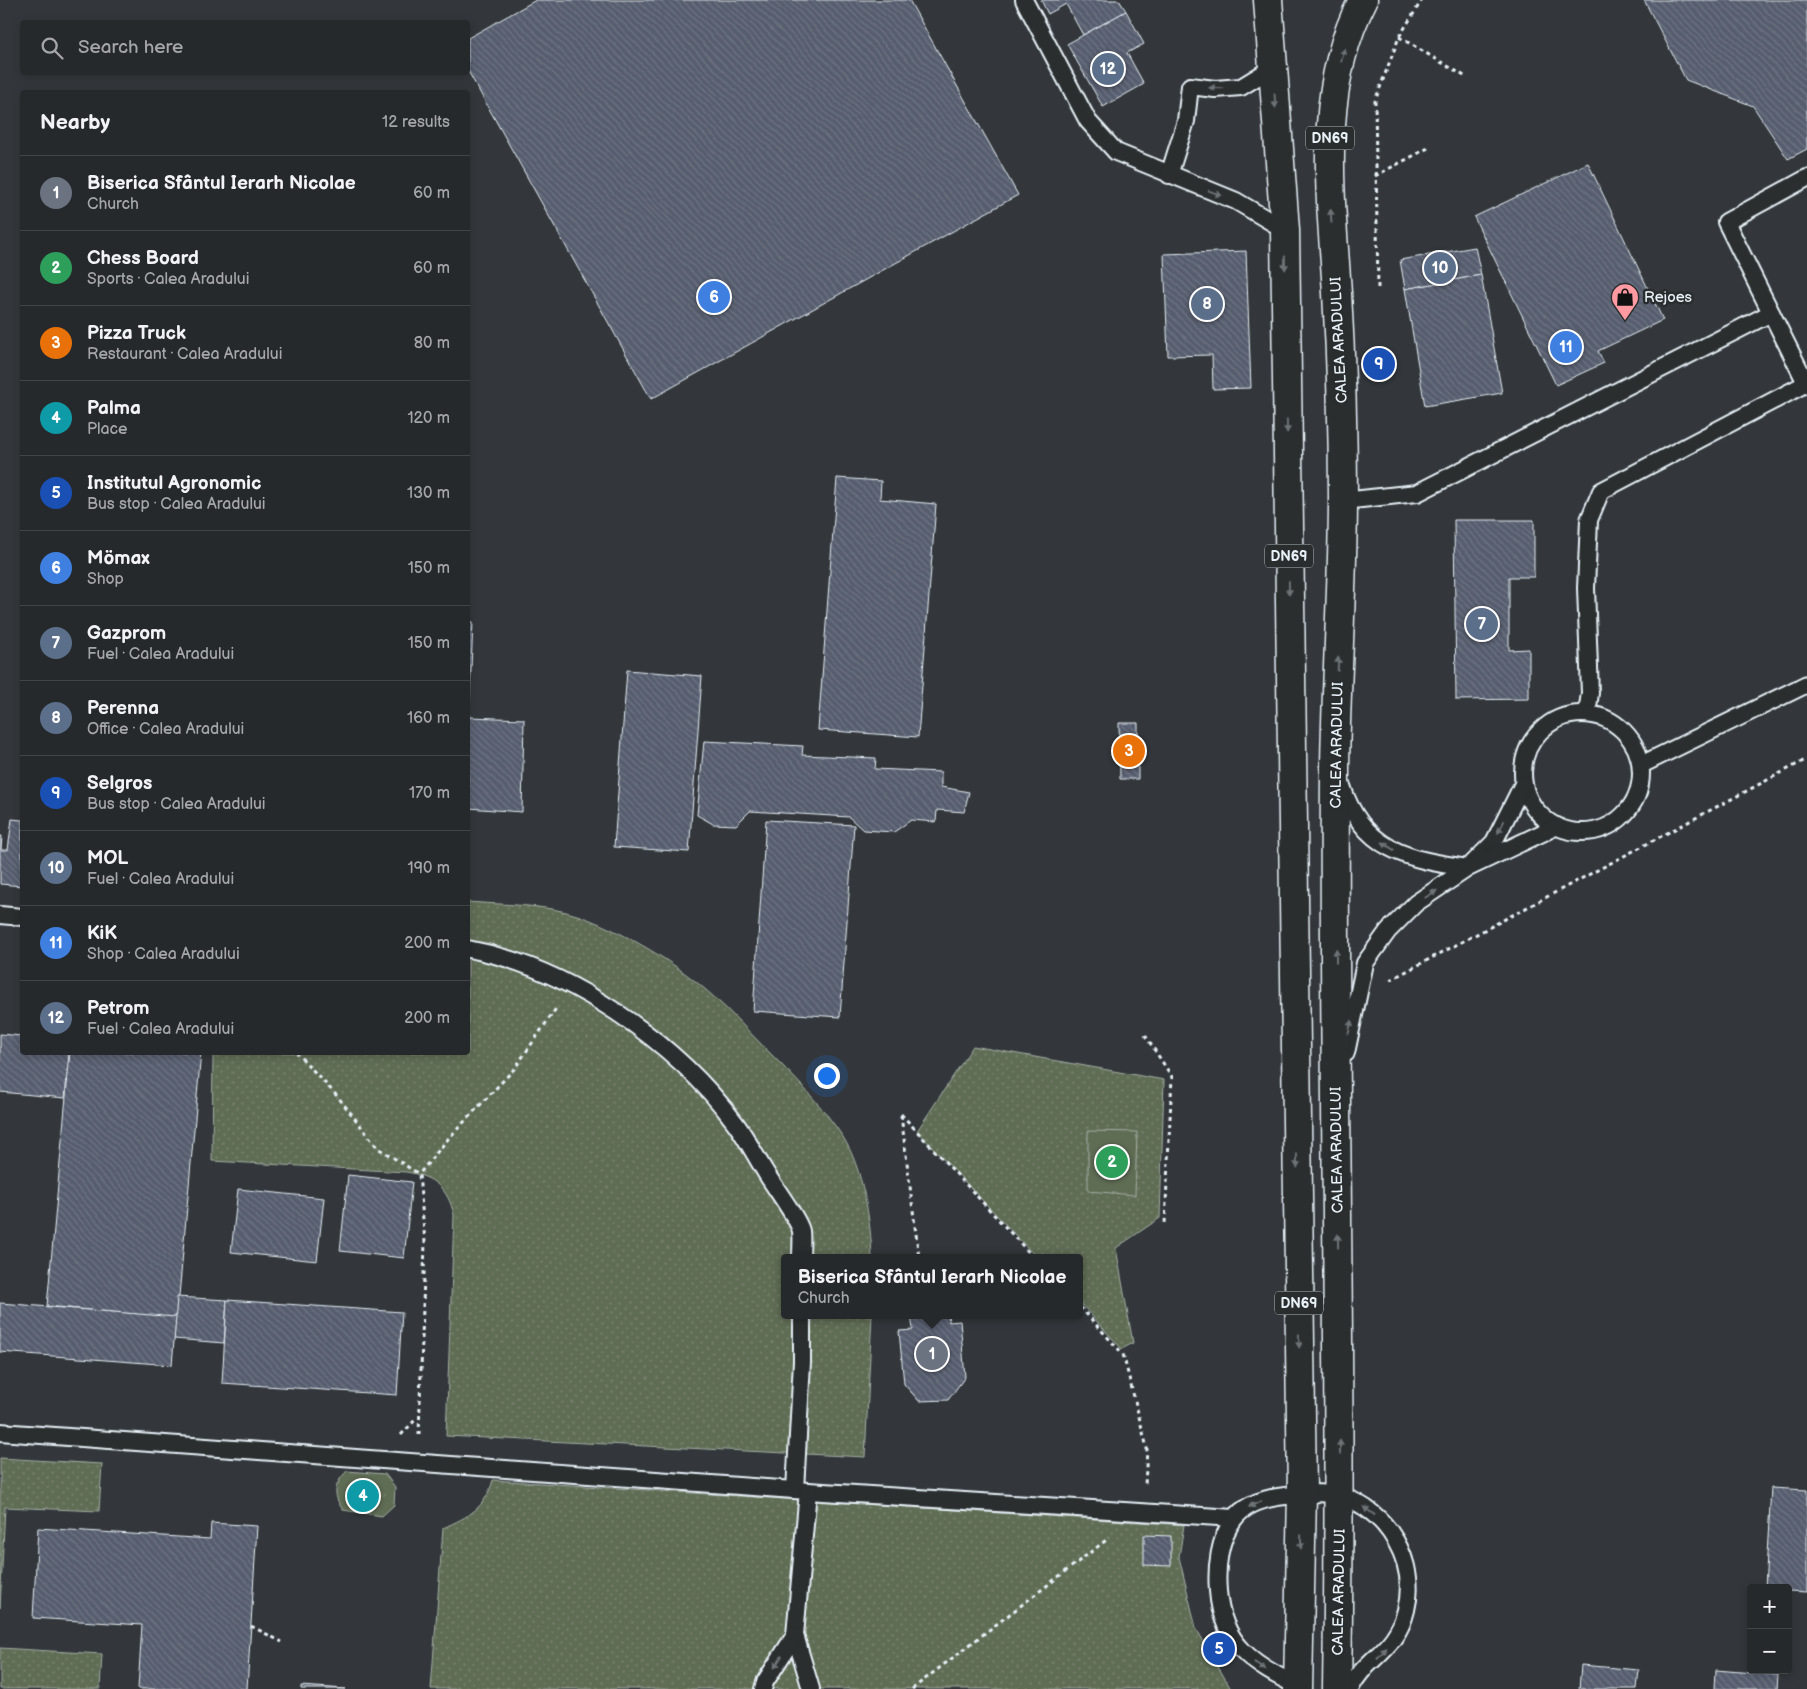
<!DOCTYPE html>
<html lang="en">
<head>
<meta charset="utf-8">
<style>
	body { margin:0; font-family:"Balsamiq Sans",sans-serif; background:#323538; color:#f1f3f6 }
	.controls { position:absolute; right:15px; bottom:15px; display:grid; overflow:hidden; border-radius:5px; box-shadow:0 2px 8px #0003 }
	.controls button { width:45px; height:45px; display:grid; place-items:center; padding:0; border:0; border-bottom:1px solid #424548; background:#26292c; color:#f1f3f6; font:25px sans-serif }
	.you { position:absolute; left:826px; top:1075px; width:18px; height:18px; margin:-12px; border:4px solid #fff; border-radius:50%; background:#1a73e8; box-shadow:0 0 0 8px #1a73e833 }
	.badge { display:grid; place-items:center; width:32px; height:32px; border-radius:50%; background:#ff9aa2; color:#fff; font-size:16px; font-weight:700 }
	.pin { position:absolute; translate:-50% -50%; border:2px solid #fff; box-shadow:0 1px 5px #0006 }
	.popup { position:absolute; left:781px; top:1254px; width:302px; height:65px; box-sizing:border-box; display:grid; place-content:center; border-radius:5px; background:#26292c; filter:drop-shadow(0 1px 4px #0005); font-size:16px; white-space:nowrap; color:#a4a6a9 }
	.popup b { font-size:19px; color:#f1f3f6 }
	.popup::after { content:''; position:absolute; left:50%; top:100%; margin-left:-10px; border:10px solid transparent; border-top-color:#26292c }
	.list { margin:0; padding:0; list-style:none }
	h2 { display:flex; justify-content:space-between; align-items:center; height:65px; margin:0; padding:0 20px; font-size:21px }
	h2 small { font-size:16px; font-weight:400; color:#a4a6a9 }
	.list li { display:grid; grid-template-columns:32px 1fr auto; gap:15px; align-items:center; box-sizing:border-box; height:75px; padding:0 20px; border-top:1px solid #424548 }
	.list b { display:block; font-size:19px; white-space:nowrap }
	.list p { margin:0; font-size:16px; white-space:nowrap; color:#a4a6a9 }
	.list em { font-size:16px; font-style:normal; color:#a4a6a9 }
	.icon { flex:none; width:28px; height:28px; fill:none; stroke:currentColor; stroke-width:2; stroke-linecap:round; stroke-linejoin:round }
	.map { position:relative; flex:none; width:1807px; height:1689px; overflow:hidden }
	.search { position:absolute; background:#26292c; box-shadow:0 2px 8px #0003; left:20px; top:20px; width:450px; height:55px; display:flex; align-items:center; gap:12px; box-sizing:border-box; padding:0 18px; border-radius:5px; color:#a4a6a9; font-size:19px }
	.panel { position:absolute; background:#26292c; box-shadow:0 2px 8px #0003; left:20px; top:90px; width:450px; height:965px; border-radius:5px }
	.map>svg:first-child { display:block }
</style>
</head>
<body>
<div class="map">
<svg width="1807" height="1689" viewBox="0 0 1807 1689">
	<defs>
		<pattern id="grass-tufts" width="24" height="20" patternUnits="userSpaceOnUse" patternTransform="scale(1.25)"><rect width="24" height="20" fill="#616d55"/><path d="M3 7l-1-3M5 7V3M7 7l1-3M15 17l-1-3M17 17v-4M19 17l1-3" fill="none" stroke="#78826e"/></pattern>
		<pattern id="park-dots" width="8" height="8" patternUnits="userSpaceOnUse" patternTransform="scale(1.25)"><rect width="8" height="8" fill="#616d55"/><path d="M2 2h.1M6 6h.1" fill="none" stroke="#78826e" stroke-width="1.8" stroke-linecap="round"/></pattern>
		<pattern id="building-back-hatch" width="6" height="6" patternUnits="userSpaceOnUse" patternTransform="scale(1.25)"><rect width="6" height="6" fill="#575d6e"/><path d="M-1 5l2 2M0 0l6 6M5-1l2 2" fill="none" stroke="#6f7583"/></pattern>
	</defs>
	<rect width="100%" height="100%" fill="#33373b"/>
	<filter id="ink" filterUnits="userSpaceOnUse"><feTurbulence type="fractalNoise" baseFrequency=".02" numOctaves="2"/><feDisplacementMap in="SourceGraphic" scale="10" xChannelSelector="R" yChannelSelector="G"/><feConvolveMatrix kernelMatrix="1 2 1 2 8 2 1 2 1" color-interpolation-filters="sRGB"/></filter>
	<g filter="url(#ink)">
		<path fill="url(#grass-tufts)" stroke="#a4afa6" d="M347 1471 385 1474 395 1487 394 1505 382 1516 343 1510C332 1494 334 1484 347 1471Z"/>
		<g fill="url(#park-dots)" stroke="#a4afa6">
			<path d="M468 902C504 905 545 904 580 916 628 934 677 963 715 998 733 1014 749 1032 766 1049 793 1076 822 1105 843 1137 863 1169 871 1221 872 1258H784V1315H872L865 1457 446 1436 454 1215C448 1188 433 1176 406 1172L212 1161 213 1053 468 1052Z"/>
			<polygon points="973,1046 1164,1080 1160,1218 1116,1248 1133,1343 1122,1349 1080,1303 1080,1258 1037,1258 917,1131"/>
			<polygon points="0,1458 102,1464 99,1511 5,1507 0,1608"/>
			<path d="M493 1480 1184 1525 1179 1557 1196 1628 1231 1689H431L443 1528C469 1516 485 1509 493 1480Z"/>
			<polygon points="0,1648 102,1654 100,1689 0,1689"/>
		</g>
		<polygon fill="#616d55" stroke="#a4afa6" points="1088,1131 1137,1132 1135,1195 1088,1191"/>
		<g fill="url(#building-back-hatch)" stroke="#e8f1f8">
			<polygon points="536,0 909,0 1018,195 651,399 468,71 468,38"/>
			<polygon points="1041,0 1119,0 1126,11 1083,35 1066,4 1048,14"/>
			<polygon points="1644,0 1807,0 1807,149 1788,159 1753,106 1686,80"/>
			<polygon points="1126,11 1144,44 1127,53 1144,84 1103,107 1067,44"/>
			<polygon points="1588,163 1663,320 1598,351 1604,363 1556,385 1474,217"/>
			<polygon points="1475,247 1481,275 1405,289 1400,260"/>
			<polygon points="1246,251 1251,388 1213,389 1212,355 1168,356 1164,254"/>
			<polygon points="1481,275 1502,393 1425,406 1405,289"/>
			<polygon points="837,478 881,481 880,499 936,504 918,737 818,730"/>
			<polygon points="1454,520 1534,520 1534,577 1509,577 1509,650 1529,649 1529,699 1456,700"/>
			<polygon points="468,621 473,622 469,717 524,719 522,812 468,808"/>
			<polygon points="627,670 702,676 689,852 614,847"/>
			<polygon points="1119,723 1138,723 1138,779 1120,779"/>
			<polygon points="704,741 803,746 802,755 876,758 875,769 941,772 941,787 969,792 964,812 937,810 936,822 911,820 894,832 863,830 849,817 750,811 736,825 713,824 697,815"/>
			<polygon points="12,819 22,820 22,886 0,884 0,836 2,836 1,850 8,850"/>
			<polygon points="766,820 854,825 840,1017 753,1011"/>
			<polygon points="0,1034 22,1036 22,1052 69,1052 65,1098 0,1092"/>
			<polygon points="70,1052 201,1052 177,1318 47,1306"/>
			<polygon points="348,1175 412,1182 404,1258 340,1251"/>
			<polygon points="238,1189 324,1198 317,1261 231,1252"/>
			<polygon points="177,1297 227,1300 224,1343 174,1339"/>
			<polygon points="227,1300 402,1312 397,1395 222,1383"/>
			<polygon points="0,1303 176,1317 172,1365 0,1352"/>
			<polygon points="911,1315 948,1315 949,1322 960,1321 965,1377 948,1400 919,1401 904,1384 899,1331 913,1330"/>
			<polygon points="1771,1488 1807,1490 1807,1592 1788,1591 1788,1588 1765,1588"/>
			<polygon points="211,1523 257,1526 247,1689 138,1689 142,1625 33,1618 38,1528 210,1539"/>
			<polygon points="1144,1535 1171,1536 1171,1566 1144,1565"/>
			<polygon points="1581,1665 1639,1670 1637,1689 1579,1689"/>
			<polygon points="1716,1670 1778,1675 1777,1689 1715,1689"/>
			<polygon points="301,1686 346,1689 301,1689"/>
		</g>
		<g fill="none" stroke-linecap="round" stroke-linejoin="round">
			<g stroke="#e8f1f8" stroke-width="20">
				<g id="service">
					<polyline points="1024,0 1088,121 1116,152 1236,201 1285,230"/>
					<polyline points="1169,175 1186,121 1190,86 1215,89 1241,87 1272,68"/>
					<polyline points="1806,383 1726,222 1807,178"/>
					<polyline points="1343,501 1417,493 1771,313"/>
					<polyline points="1587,714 1590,693 1586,588 1589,520 1601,491 1807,383"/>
					<circle cx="1582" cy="773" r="59"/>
					<polyline points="1641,765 1807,684"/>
					<path d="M1342 786C1362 850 1409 860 1468 868L1494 842 1523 784"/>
					<polyline points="0,915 22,917"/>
					<path d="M468 949C568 967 676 1042 736 1124 747 1139 756 1157 766 1173 773 1185 799 1220 801 1231 802 1240 801 1249 801 1258"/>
					<polyline points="1346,1053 1365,963 1388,931 1416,903 1468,868 1557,826"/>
					<polyline points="0,1432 808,1491 1234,1518"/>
					<polyline points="795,1490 802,1362 802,1315"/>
					<polyline points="808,1491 795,1635 811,1689"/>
					<path d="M1298 1686C1254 1665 1222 1645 1218 1591 1216 1568 1219 1538 1234 1519 1245 1504 1267 1498 1285 1496 1302 1494 1325 1491 1341 1496 1388 1511 1418 1562 1406 1610 1396 1652 1365 1657 1350 1689"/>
					<polyline points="763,1689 765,1682 795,1635"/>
				</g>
			</g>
			<g stroke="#e8f1f8" stroke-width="31">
				<g id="primary">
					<polyline points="1268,0 1285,230 1302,1493 1298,1689"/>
					<path d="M1337 1689C1342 1382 1333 1076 1335 769 1336 678 1343 588 1343 497 1343 429 1341 361 1337 293 1331 195 1316 90 1363 0"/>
				</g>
			</g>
			<g stroke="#e8f1f8" stroke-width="3" stroke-dasharray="4 4" stroke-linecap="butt">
				<polyline points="1399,37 1466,77"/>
				<polyline points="1375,176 1430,147"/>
				<polyline points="1378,288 1375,101 1399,37 1422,0"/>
				<polyline points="1390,980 1807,759"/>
				<polyline points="1145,1035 1172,1077 1165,1224"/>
				<polyline points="296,1052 338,1097 378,1148 419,1174"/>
				<polyline points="901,1114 1034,1258"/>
				<polyline points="901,1115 919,1258"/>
				<polyline points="1080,1307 1123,1354 1147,1448 1145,1486"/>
				<polyline points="401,1435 417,1418"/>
				<polyline points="419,1435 425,1242 419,1174 448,1139 515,1068 557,1007"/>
				<polyline points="251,1626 282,1642"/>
				<polyline points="912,1689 1109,1538"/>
			</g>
			<use href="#service" stroke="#2a2d2e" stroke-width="16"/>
			<use href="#primary" stroke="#2a2d2e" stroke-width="28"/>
		</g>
		<defs><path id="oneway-solid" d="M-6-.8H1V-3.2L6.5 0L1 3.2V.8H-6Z" transform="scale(1.25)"/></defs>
		<g fill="#6c7275">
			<use href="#oneway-solid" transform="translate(1343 55) rotate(-74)"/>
			<use href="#oneway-solid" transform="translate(1216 88) rotate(-179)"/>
			<use href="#oneway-solid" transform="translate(1275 101) rotate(86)"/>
			<use href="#oneway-solid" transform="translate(1215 193) rotate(20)"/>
			<use href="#oneway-solid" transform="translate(1331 216) rotate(-94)"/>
			<use href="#oneway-solid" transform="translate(1285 263) rotate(89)"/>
			<use href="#oneway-solid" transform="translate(1287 426) rotate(89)"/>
			<use href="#oneway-solid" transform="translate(1289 588) rotate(89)"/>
			<use href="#oneway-solid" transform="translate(1338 664) rotate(-88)"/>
			<use href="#oneway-solid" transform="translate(1501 827) rotate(117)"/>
			<use href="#oneway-solid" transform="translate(1388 846) rotate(-146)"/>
			<use href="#oneway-solid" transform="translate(1431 894) rotate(-32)"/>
			<use href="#oneway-solid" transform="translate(1336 956) rotate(-90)"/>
			<use href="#oneway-solid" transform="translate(1350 1027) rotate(-78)"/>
			<use href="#oneway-solid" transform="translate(1297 1161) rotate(89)"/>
			<use href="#oneway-solid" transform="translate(1338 1241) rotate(-91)"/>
			<use href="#oneway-solid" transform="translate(1299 1341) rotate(89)"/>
			<use href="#oneway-solid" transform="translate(1340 1447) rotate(-90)"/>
			<use href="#oneway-solid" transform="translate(1255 1504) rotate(155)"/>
			<use href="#oneway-solid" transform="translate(1369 1511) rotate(-144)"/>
			<use href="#oneway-solid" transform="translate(1301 1542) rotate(91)"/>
			<use href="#oneway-solid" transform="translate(1382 1653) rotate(-47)"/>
			<use href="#oneway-solid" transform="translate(778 1662) rotate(122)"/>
			<use href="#oneway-solid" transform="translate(1260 1666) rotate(34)"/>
		</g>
	</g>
	<defs>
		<g id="shop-pin" transform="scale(1.4375)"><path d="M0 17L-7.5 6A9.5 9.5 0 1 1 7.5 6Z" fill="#ff9aa2" stroke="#2a2d2e"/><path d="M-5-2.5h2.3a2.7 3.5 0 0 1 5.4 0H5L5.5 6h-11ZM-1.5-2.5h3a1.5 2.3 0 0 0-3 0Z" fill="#111"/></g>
	</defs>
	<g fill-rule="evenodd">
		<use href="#shop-pin" x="1625" y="297"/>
	</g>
	<g text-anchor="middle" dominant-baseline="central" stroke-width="5" stroke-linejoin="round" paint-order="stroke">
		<g fill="#2a2d2e" stroke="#afb6bb" stroke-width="1">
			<rect x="1306" y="126.5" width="48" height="23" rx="4"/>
			<rect x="1265" y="544.5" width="48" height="23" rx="4"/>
			<rect x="1275" y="1291.5" width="48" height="23" rx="4"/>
		</g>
		<g font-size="14" font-weight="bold" fill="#e8f1f8">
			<text x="1330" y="138">DN69</text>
			<text x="1289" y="556">DN69</text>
			<text x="1299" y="1303">DN69</text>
		</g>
		<g font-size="15" fill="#e8f1f8" stroke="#2a2d2e" text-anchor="start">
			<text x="1644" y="297">Rejoes</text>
		</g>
		<g font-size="15" fill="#e8f1f8" stroke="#2a2d2e">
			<text transform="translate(1339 340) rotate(-93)">CALEA ARADULUI</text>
			<text transform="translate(1337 745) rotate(-89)">CALEA ARADULUI</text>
			<text transform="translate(1337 1150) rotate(-91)">CALEA ARADULUI</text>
			<text transform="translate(1339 1592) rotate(-89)">CALEA ARADULUI</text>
		</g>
	</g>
</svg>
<div class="controls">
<button>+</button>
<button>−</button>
</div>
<div class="you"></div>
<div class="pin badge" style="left:932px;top:1354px;background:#6b7280">1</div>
<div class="popup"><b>Biserica Sfântul Ierarh Nicolae</b>Church</div>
<div class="pin badge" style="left:1112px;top:1162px;background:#2e9e5b">2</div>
<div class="pin badge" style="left:1129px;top:751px;background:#e8710a">3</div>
<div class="pin badge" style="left:363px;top:1496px;background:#0f9aa8">4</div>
<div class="pin badge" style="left:1219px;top:1649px;background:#1a4fb4">5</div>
<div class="pin badge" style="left:714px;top:297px;background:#3f7fe0">6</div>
<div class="pin badge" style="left:1482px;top:624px;background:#5c6f8a">7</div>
<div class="pin badge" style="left:1207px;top:304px;background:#5c6f8a">8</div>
<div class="pin badge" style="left:1379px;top:364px;background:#1a4fb4">9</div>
<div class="pin badge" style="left:1440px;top:268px;background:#5c6f8a">10</div>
<div class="pin badge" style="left:1566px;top:347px;background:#3f7fe0">11</div>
<div class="pin badge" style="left:1108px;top:69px;background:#5c6f8a">12</div>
<div class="search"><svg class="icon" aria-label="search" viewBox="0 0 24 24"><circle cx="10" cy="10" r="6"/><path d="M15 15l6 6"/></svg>Search here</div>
<section class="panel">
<h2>Nearby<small>12 results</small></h2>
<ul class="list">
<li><span class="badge" style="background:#6b7280">1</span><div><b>Biserica Sfântul Ierarh Nicolae</b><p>Church</p></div><em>60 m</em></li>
<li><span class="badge" style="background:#2e9e5b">2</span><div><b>Chess Board</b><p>Sports · Calea Aradului</p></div><em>60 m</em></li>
<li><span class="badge" style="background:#e8710a">3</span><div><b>Pizza Truck</b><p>Restaurant · Calea Aradului</p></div><em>80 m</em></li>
<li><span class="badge" style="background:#0f9aa8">4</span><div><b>Palma</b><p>Place</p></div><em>120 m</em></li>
<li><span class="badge" style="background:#1a4fb4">5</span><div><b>Institutul Agronomic</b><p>Bus stop · Calea Aradului</p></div><em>130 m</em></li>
<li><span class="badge" style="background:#3f7fe0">6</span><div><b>Mömax</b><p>Shop</p></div><em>150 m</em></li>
<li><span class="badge" style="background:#5c6f8a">7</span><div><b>Gazprom</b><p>Fuel · Calea Aradului</p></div><em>150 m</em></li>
<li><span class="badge" style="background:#5c6f8a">8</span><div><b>Perenna</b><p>Office · Calea Aradului</p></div><em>160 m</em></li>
<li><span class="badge" style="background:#1a4fb4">9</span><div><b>Selgros</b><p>Bus stop · Calea Aradului</p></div><em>170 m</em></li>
<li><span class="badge" style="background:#5c6f8a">10</span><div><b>MOL</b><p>Fuel · Calea Aradului</p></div><em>190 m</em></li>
<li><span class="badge" style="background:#3f7fe0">11</span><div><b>KiK</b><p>Shop · Calea Aradului</p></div><em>200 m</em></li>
<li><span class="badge" style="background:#5c6f8a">12</span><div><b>Petrom</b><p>Fuel · Calea Aradului</p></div><em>200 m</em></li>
</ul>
</section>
</div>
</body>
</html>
